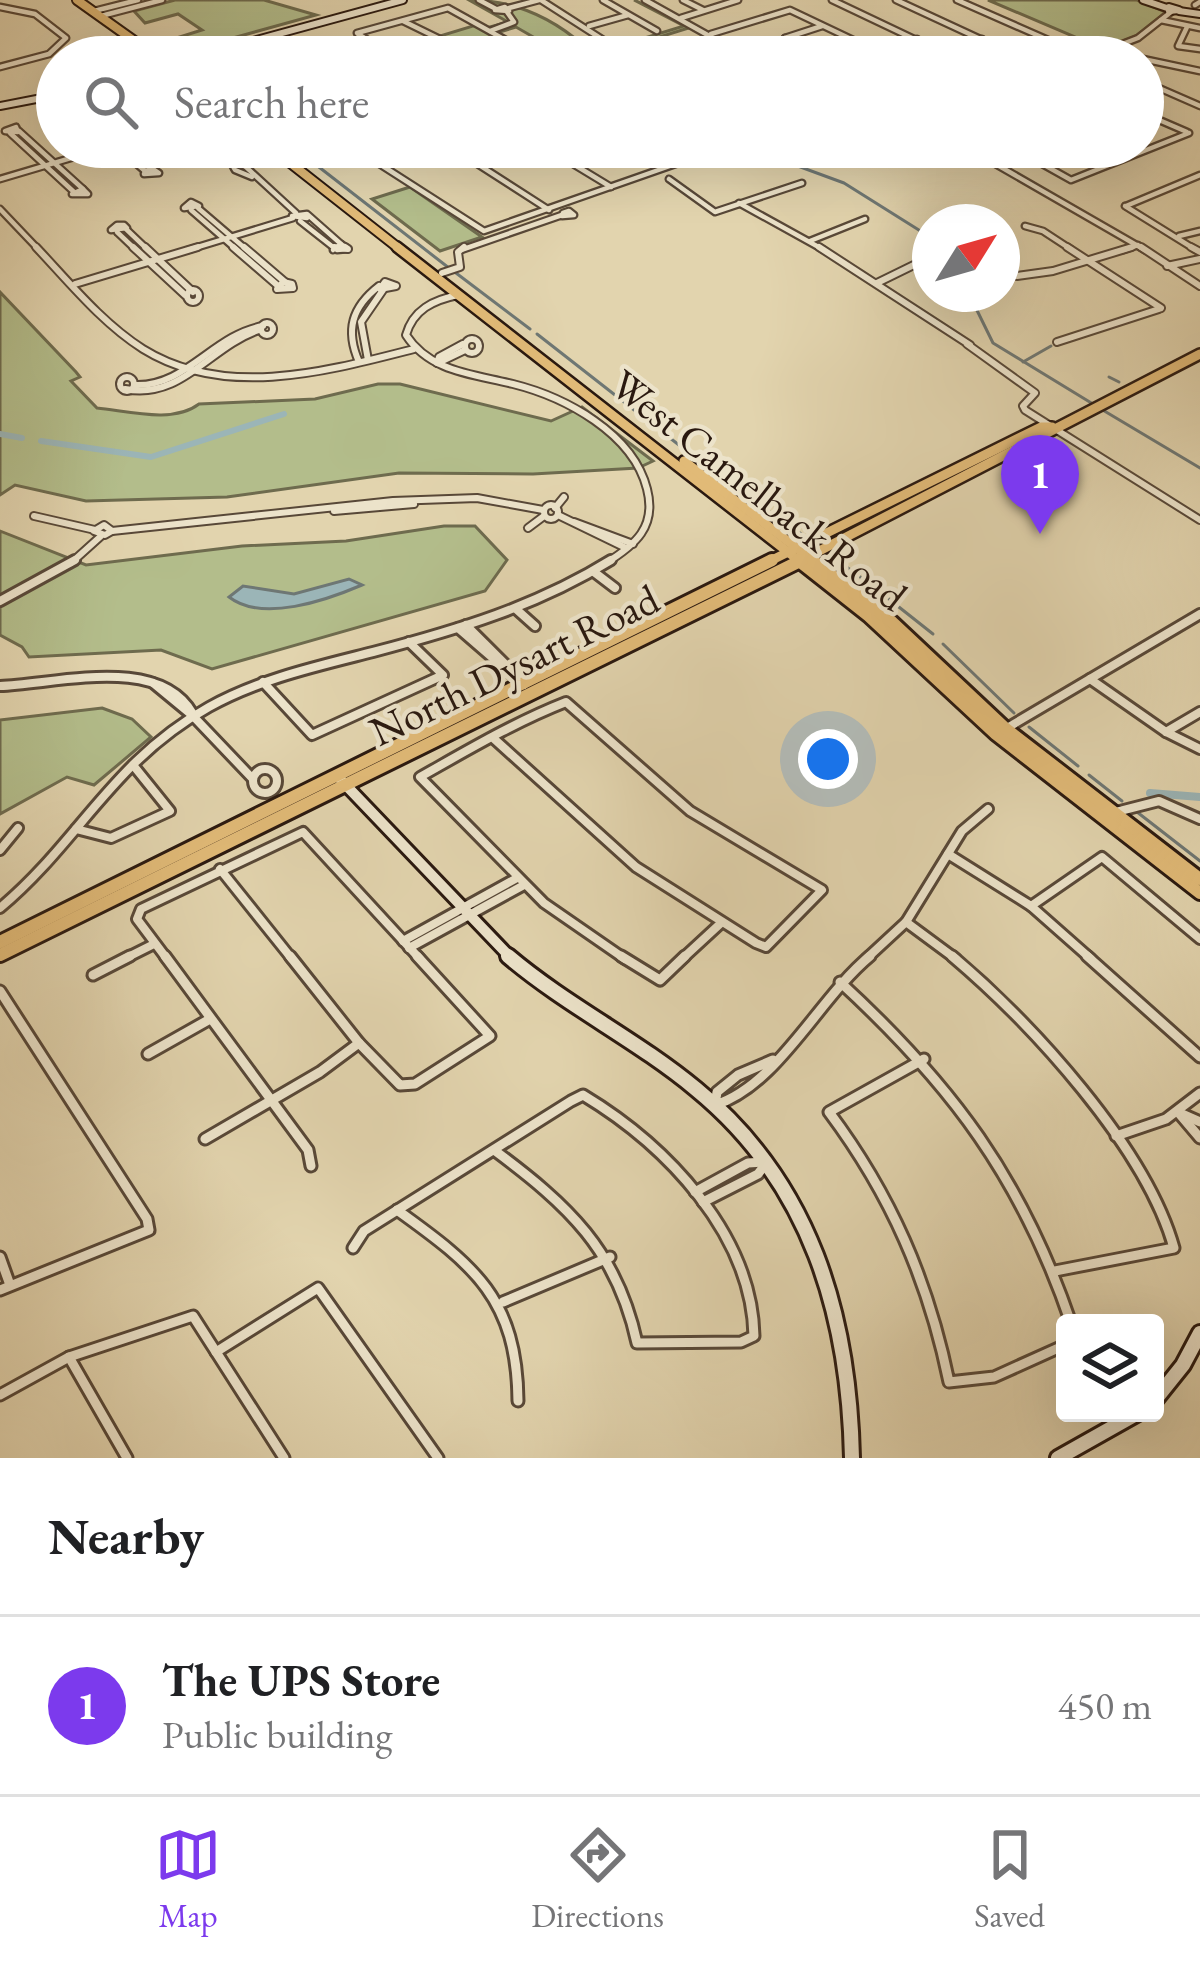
<!DOCTYPE html>
<html lang="en">
<head>
<meta charset="utf-8">
<style>
	body { margin:0; font-family:"EB Garamond",serif; background:#f2f2f2; color:#202124 }
	.controls { position:absolute; right:36px; bottom:36px; display:grid; overflow:hidden; border-radius:12px; box-shadow:0 12px 48px #0002 }
	.controls button { width:108px; height:108px; display:grid; place-items:center; padding:0; border:0; border-bottom:3px solid #e0e0e0; background:#fff; color:#202124; font:60px sans-serif }
	.compass { position:absolute; left:912px; top:204px; width:108px; height:108px; border-radius:50%; background:#fff; box-shadow:0 12px 48px #0002; rotate:53deg }
	.you { position:absolute; left:828px; top:759px; width:42px; height:42px; margin:-30px; border:9px solid #fff; border-radius:50%; background:#1a73e8; box-shadow:0 0 0 18px #1a73e833 }
	.badge { display:grid; place-items:center; width:78px; height:78px; border-radius:50%; background:#7c3aed; color:#fff; font-size:39px; font-weight:700 }
	.pin { position:absolute; translate:-50% -99px; filter:drop-shadow(0 3px 6px #0008) }
	.pin::after { content:''; position:absolute; top:63px; width:42px; height:36px; background:inherit; clip-path:polygon(0 0,100% 0,50% 100%) }
	.list { margin:0; padding:0; list-style:none }
	h2 { display:flex; justify-content:space-between; align-items:center; height:156px; margin:0; padding:0 48px; font-size:51px }
	h2 small { font-size:39px; font-weight:400; color:#757577 }
	.list li { display:grid; grid-template-columns:78px 1fr auto; gap:36px; align-items:center; box-sizing:border-box; height:180px; padding:0 48px; border-top:3px solid #e0e0e0 }
	.list b { display:block; font-size:45px; white-space:nowrap }
	.list p { margin:0; font-size:39px; white-space:nowrap; color:#757577 }
	.list em { font-size:39px; font-style:normal; color:#757577 }
	.icon { flex:none; width:66px; height:66px; fill:none; stroke:currentColor; stroke-width:2; stroke-linecap:round; stroke-linejoin:round }
	.map { position:relative; flex:none; width:1200px; height:1458px; overflow:hidden }
	.search { position:absolute; background:#fff; box-shadow:0 12px 48px #0002; left:36px; right:36px; top:36px; height:132px; display:flex; align-items:center; gap:30px; box-sizing:border-box; padding:0 42px; border-radius:66px; color:#757577; font-size:45px }
	.sheet { height:336px; background:#fff }
	nav { display:flex; justify-content:space-around; align-items:center; box-sizing:border-box; height:168px; border-top:3px solid #e0e0e0; background:#fff; font-size:33px; color:#757577 }
	nav a { display:grid; justify-items:center; gap:6px }
	nav .on { color:#7c3aed }
	.map>svg:first-child { display:block }
</style>
</head>
<body>
<div class="map">
<svg width="1200" height="1458" viewBox="0 0 1200 1458">
	<rect width="100%" height="100%" fill="#e2d4ae"/>
	<filter id="stains"><feTurbulence type="fractalNoise" baseFrequency=".00167" numOctaves="4"/><feColorMatrix values="0 0 0 0 .2 0 0 0 0 .09 0 0 0 0 .02 0 0 0 .5 -.17"/></filter>
	<radialGradient id="worn" r=".72"><stop offset=".6" stop-color="#630" stop-opacity="0"/><stop offset="1" stop-color="#630" stop-opacity=".3"/></radialGradient>
	<g fill="#b3bd8b" stroke="#6e6b4e" stroke-width="3">
		<polygon points="175,0 264,0 316,15 186,51 170,40 202,30 178,14 145,23 134,11"/>
		<path d="M469 0C513 0 552 18 583 45L574 48 586 56 684 26 634 0 692 27 595 57H568L516 27 493 34 501 40 454 53 445 48 414 57 398 56 437 44 430 39 476 25 483 29 508 22Z"/>
		<polygon points="988,0 1137,0 1166,12 1136,36 1103,49"/>
		<polygon points="410,187 482,237 440,251 372,199"/>
		<path d="M0 292 76 372 80 377 71 381 97 408C128 411 173 424 199 404L315 399 378 384H400L551 421 582 407 653 461 638 468 533 474 399 473 227 497 86 501 15 485 0 495Z"/>
		<polygon points="444,526 475,526 507,560 485,591 212,669 161,650 29,657 22,647 0,635 0,531 86,565 242,546 346,541"/>
		<polygon points="102,708 132,719 151,737 94,785 67,777 0,814 0,720"/>
	</g>
	<path fill="#9bb5b7" stroke="#6e7774" stroke-width="3" d="M349 579 362 585C327 600 262 623 229 597L243 586 294 594Z"/>
	<g fill="none" stroke-linecap="round" stroke-linejoin="round">
		<g stroke="#6e7774" stroke-width="3">
			<polyline points="562,42 575,57"/>
			<polyline points="746,147 844,183 930,237"/>
			<polyline points="306,157 449,268"/>
			<polyline points="456,273 530,329"/>
			<polyline points="1002,277 1008,276"/>
			<polyline points="969,294 993,343 1093,404"/>
			<polyline points="537,334 693,456"/>
			<polyline points="1023,362 1051,346"/>
			<polyline points="1109,377 1119,382"/>
			<polyline points="1101,409 1200,468"/>
			<polyline points="700,461 743,493"/>
			<polyline points="754,501 807,538"/>
			<polyline points="830,555 874,587"/>
			<polyline points="885,596 933,634"/>
			<polyline points="943,644 1014,713"/>
			<polyline points="1029,727 1078,766"/>
			<polyline points="1089,775 1122,801"/>
			<polyline points="1137,812 1200,861"/>
		</g>
		<g stroke="#9bb5b7" stroke-width="6">
			<polyline points="0,434 22,438"/>
			<polyline points="41,441 151,457 284,414"/>
		</g>
		<polyline stroke="#9bb5b7" stroke-width="8" points="1150,793 1200,797"/>
		<g stroke="#584838" stroke-width="9">
			<g id="street-far3">
				<polyline points="479,0 496,9"/>
				<polyline points="541,0 608,43 606,47"/>
				<polyline points="603,0 657,31"/>
				<polyline points="645,0 747,57"/>
				<polyline points="683,0 703,10"/>
				<polyline points="832,0 952,57"/>
				<polyline points="896,0 1019,57"/>
				<polyline points="957,0 1087,57"/>
				<polyline points="1195,5 1200,2"/>
				<polyline points="0,7 35,14 66,38 49,54 0,67"/>
				<polygon points="505,7 509,11 495,10"/>
				<polyline points="509,8 539,0"/>
				<polyline points="94,11 138,0"/>
				<polyline points="101,16 162,0"/>
				<polyline points="681,18 738,0"/>
				<polyline points="1161,20 1200,28"/>
				<polyline points="403,21 444,41"/>
				<polyline points="589,26 628,15"/>
				<polyline points="1187,27 1178,46 1200,49"/>
				<polyline points="490,31 514,22 507,12"/>
				<polyline points="357,33 448,8 536,57"/>
				<polyline points="358,34 395,57"/>
				<polyline points="711,34 790,10 889,57"/>
				<polyline points="785,38 824,57"/>
				<polyline points="785,38 822,26"/>
				<polyline points="458,49 466,57"/>
				<polyline points="1114,49 1136,57"/>
				<polyline points="880,51 917,39"/>
				<polyline points="945,51 982,39"/>
				<polyline points="648,57 683,46 703,57"/>
				<polyline points="1089,57 1138,38 1171,12"/>
				<polyline points="1143,59 1200,71"/>
				<polyline points="1143,81 1200,106"/>
				<polyline points="1143,113 1187,132"/>
				<polygon points="16,127 18,132 5,131"/>
				<polyline points="19,131 83,189"/>
				<polyline points="10,133 74,192"/>
				<polyline points="117,147 145,171"/>
				<polyline points="127,147 152,168"/>
				<polyline points="214,147 246,167 296,213"/>
				<polyline points="353,147 484,231 687,160"/>
				<polyline points="451,147 549,210"/>
				<polyline points="545,147 611,187"/>
				<polyline points="660,147 687,160"/>
				<polyline points="966,147 1145,250"/>
				<polyline points="1012,147 1071,180 1189,133"/>
				<polyline points="290,155 321,147"/>
				<polyline points="230,161 235,170 252,177"/>
				<polygon points="153,169 159,173 144,174 145,171"/>
				<polyline points="0,179 108,147"/>
				<polyline points="669,179 715,212 802,183"/>
				<polygon points="83,189 88,194 72,194"/>
				<polygon points="191,202 199,206 184,208"/>
				<polyline points="739,203 824,250"/>
				<polyline points="1125,206 1196,250"/>
				<polyline points="1126,206 1200,175"/>
				<polyline points="198,208 247,250"/>
				<polyline points="0,209 39,250"/>
				<polyline points="191,210 237,250"/>
				<polygon points="569,211 574,215 562,216 563,213"/>
				<polyline points="307,218 292,216 307,214 341,244"/>
				<polyline points="300,221 333,247"/>
				<polygon points="117,225 124,225 127,228 111,230"/>
				<polyline points="1025,226 1043,231 1072,250"/>
				<polyline points="126,229 148,250"/>
				<polyline points="117,232 136,250"/>
				<polyline points="1179,236 1200,231"/>
				<polyline points="810,241 865,219"/>
				<polyline points="188,250 293,218"/>
				<polyline points="333,250 341,244 348,249 337,250"/>
				<polyline points="461,250 562,215"/>
				<polyline points="1123,250 1138,245"/>
			</g>
		</g>
		<g stroke="#584838" stroke-width="10">
			<g id="street-far2">
				<path d="M36 247C69 282 102 323 143 349 225 400 328 371 414 349"/>
				<polyline points="133,247 185,295"/>
				<polyline points="145,247 193,292"/>
				<polyline points="233,247 277,285"/>
				<polyline points="244,247 285,282"/>
				<polyline points="334,247 348,249 345,247"/>
				<polyline points="819,247 970,345"/>
				<polyline points="1067,247 1161,308"/>
				<polyline points="1141,247 1200,286"/>
				<polyline points="1191,247 1200,252"/>
				<polyline points="1167,266 1200,259"/>
				<polyline points="442,273 460,267 458,252 464,247"/>
				<polyline points="1017,276 1053,271 1132,247"/>
				<polygon points="283,282 292,284 293,288 277,289"/>
				<polygon points="385,282 396,286 380,289"/>
				<polyline points="877,283 924,260"/>
				<polyline points="75,284 198,247"/>
				<circle cx="193" cy="296" r="6"/>
				<path d="M458 295C433 300 413 310 406 335 430 372 473 374 513 384 565 397 633 433 647 489 657 527 635 545 606 563"/>
				<circle cx="267" cy="329" r="6"/>
				<circle cx="472" cy="346" r="7"/>
				<polyline points="1057,342 1159,309"/>
				<polyline points="967,344 1035,393 1023,406 1025,410 1200,520"/>
				<polyline points="368,360 361,322 383,290"/>
				<path d="M359 362C345 330 352 307 379 286"/>
				<polyline points="437,363 439,357 463,344"/>
				<polyline points="438,363 465,350"/>
				<circle cx="127" cy="384" r="7"/>
				<path d="M135 385C186 387 213 335 263 326"/>
				<path d="M125 389C182 400 209 347 259 330"/>
				<circle cx="551" cy="512" r="7"/>
				<polyline points="555,508 564,497"/>
				<polyline points="334,511 414,504"/>
				<polyline points="558,515 626,548"/>
				<polyline points="34,516 95,530"/>
				<polyline points="574,522 633,544"/>
				<polygon points="104,525 112,531 105,535 94,531"/>
				<polyline points="528,528 544,516"/>
				<polyline points="112,531 393,501 477,498 543,510"/>
				<polyline points="71,563 101,536"/>
			</g>
		</g>
		<g stroke="#584838" stroke-width="14">
			<g id="street-far1">
				<polyline points="594,572 615,588"/>
				<polyline points="0,601 75,560"/>
				<polyline points="516,609 535,626"/>
				<polyline points="466,625 524,683"/>
				<polyline points="458,628 524,685"/>
				<polyline points="1090,679 1166,732 1200,749"/>
				<polyline points="263,682 312,735 443,675 409,642"/>
				<polyline points="153,683 193,716 252,778"/>
				<path d="M0 686C57 684 159 654 193 714"/>
				<polyline points="1002,731 1200,614"/>
				<polyline points="1166,732 1200,712"/>
				<path d="M492 737 636 867 756 943 766 947 822 890 690 811 566 702C515 722 468 750 420 777L544 903 625 959"/>
				<circle cx="265" cy="781" r="12"/>
				<polyline points="1116,812 1159,801 1200,819"/>
				<polyline points="76,829 111,838 170,811 133,765"/>
				<polyline points="0,850 18,828"/>
				<polyline points="948,854 1031,906 1091,959"/>
				<polyline points="220,869 292,959"/>
				<polyline points="1031,906 1102,857 1200,939"/>
				<path d="M0 908C79 842 112 761 209 707 259 679 318 666 373 652 457 630 537 606 611 560"/>
				<polyline points="906,922 956,959"/>
				<polyline points="403,941 517,878"/>
				<polyline points="409,948 524,885"/>
				<polyline points="124,959 154,944"/>
				<polyline points="167,959 137,919 141,909 303,832 420,959"/>
				<polyline points="682,959 721,923"/>
				<polyline points="866,959 906,922 962,831 988,809"/>
			</g>
		</g>
		<g stroke="#584838" stroke-width="15">
			<g id="street">
				<polyline points="165,956 308,1150 311,1166"/>
				<polyline points="290,956 359,1043 400,1085 415,1084 490,1036 417,956"/>
				<polyline points="621,956 660,980 685,956"/>
				<path d="M952 956C1031 1023 1146 1147 1174 1248L1055 1271"/>
				<polyline points="1087,956 1200,1057"/>
				<polyline points="93,975 130,956"/>
				<path d="M840 982C952 1085 1022 1179 1071 1323"/>
				<polyline points="0,991 147,1219 149,1230 0,1290"/>
				<polyline points="148,1054 210,1019"/>
				<path d="M924 1059 829 1112C891 1195 928 1280 949 1382L994 1377 1065 1345"/>
				<path d="M773 1060 738 1075 717 1092 715 1105C778 1085 818 999 870 956"/>
				<polyline points="1178,1112 1200,1138"/>
				<polyline points="1180,1113 1200,1122"/>
				<polyline points="1116,1136 1166,1119 1200,1093"/>
				<polyline points="205,1139 320,1072 359,1043"/>
				<polyline points="695,1192 748,1163 765,1162"/>
				<polyline points="703,1202 758,1174 767,1162"/>
				<path d="M397 1210C475 1266 517 1299 518 1401"/>
				<path d="M353 1248 364 1231 571 1101 583 1095C666 1145 752 1234 754 1336L741 1342 637 1343C617 1250 568 1205 494 1150"/>
				<polyline points="0,1257 10,1285"/>
				<polyline points="503,1302 610,1257"/>
				<polyline points="216,1352 318,1288 438,1458"/>
				<polyline points="69,1357 127,1458"/>
				<polyline points="0,1395 69,1357 193,1316 284,1458"/>
			</g>
		</g>
		<g stroke="#2a1910" stroke-width="10">
			<g id="secondary-far2">
				<polyline points="1143,0 1167,8"/>
				<polygon points="1169,7 1179,10 1169,11"/>
				<polyline points="1179,11 1200,14"/>
				<polyline points="194,57 403,0"/>
				<polyline points="0,106 57,95"/>
			</g>
		</g>
		<g stroke="#2a1910" stroke-width="16">
			<polyline id="secondary-far1" points="340,779 512,959"/>
		</g>
		<g stroke="#2a1910" stroke-width="20">
			<g id="secondary">
				<path d="M508 956C567 1006 637 1040 696 1089 811 1183 849 1315 852 1458"/>
				<polyline points="1155,1400 1183,1365 1200,1333"/>
				<polyline points="1058,1458 1138,1413"/>
			</g>
		</g>
		<g stroke="#2a1910" stroke-width="12">
			<g id="primary-far2">
				<polyline points="77,0 157,57"/>
				<polyline points="270,147 401,250"/>
			</g>
		</g>
		<g stroke="#2a1910" stroke-width="14">
			<g id="primary-far1">
				<polyline points="397,247 802,563"/>
				<polyline points="684,461 816,563"/>
				<polyline points="766,563 1041,427 1052,427"/>
				<polyline points="796,563 1200,354"/>
			</g>
		</g>
		<g stroke="#2a1910" stroke-width="18">
			<g id="primary">
				<polyline points="798,560 869,616 996,734 1200,893"/>
				<polyline points="812,560 892,622 1006,729 1200,879"/>
				<polyline points="0,942 772,560"/>
				<polyline points="0,955 802,560"/>
			</g>
		</g>
		<use href="#street-far3" stroke="#ece3ca" stroke-width="4.5"/>
		<use href="#street-far2" stroke="#ece3ca" stroke-width="6"/>
		<use href="#street-far1" stroke="#ece3ca" stroke-width="8"/>
		<use href="#street" stroke="#ece3ca" stroke-width="9"/>
		<use href="#secondary-far2" stroke="#ece3ca" stroke-width="6"/>
		<use href="#secondary-far1" stroke="#ece3ca" stroke-width="10"/>
		<use href="#secondary" stroke="#ece3ca" stroke-width="14"/>
		<use href="#primary-far2" stroke="#e1ba77" stroke-width="8"/>
		<use href="#primary-far1" stroke="#e1ba77" stroke-width="9"/>
		<use href="#primary" stroke="#e1ba77" stroke-width="12"/>
	</g>
	<g text-anchor="middle" dominant-baseline="central" stroke-width="9" stroke-linejoin="round" paint-order="stroke">
		<g font-size="42" fill="#2a1910" stroke="#ece3ca">
			<text transform="translate(759 490) rotate(38)">West Camelback Road</text>
			<text transform="translate(514 665) rotate(-26)">North Dysart Road</text>
		</g>
	</g>
	<rect width="100%" height="100%" filter="url(#stains)"/>
	<rect width="100%" height="100%" fill="url(#worn)"/>
</svg>
<div class="controls">
<button><svg class="icon" aria-label="layers" viewBox="0 0 24 24"><path d="M12 4l9 5-9 5-9-5zM3 14l9 5 9-5"/></svg></button>
</div>
<svg class="compass" viewBox="-18 -18 36 36"><path d="M0-13l5 13h-10z" fill="#e53935"/><path d="M0 13l5-13h-10z" fill="#757577"/></svg>
<div class="you"></div>
<div class="pin badge" style="left:1040px;top:534px">1</div>
<div class="search"><svg class="icon" aria-label="search" viewBox="0 0 24 24"><circle cx="10" cy="10" r="6"/><path d="M15 15l6 6"/></svg>Search here</div>
</div>
<section class="sheet">
<h2>Nearby<small></small></h2>
<ul class="list">
<li><span class="badge">1</span><div><b>The UPS Store</b><p>Public building</p></div><em>450 m</em></li>
</ul>
</section>
<nav>
<a class="on"><svg class="icon" aria-label="map" viewBox="0 0 24 24"><path d="M3 6l6-2 6 2 6-2v14l-6 2-6-2-6 2zM9 4v14M15 6v14"/></svg>Map</a>
<a><svg class="icon" aria-label="directions" viewBox="0 0 24 24"><path d="M12 3l9 9-9 9-9-9zM9 14v-3h6M13 9l2 2-2 2"/></svg>Directions</a>
<a><svg class="icon" aria-label="saved" viewBox="0 0 24 24"><path d="M7 4h10v16l-5-4-5 4z"/></svg>Saved</a>
</nav>
</body>
</html>
